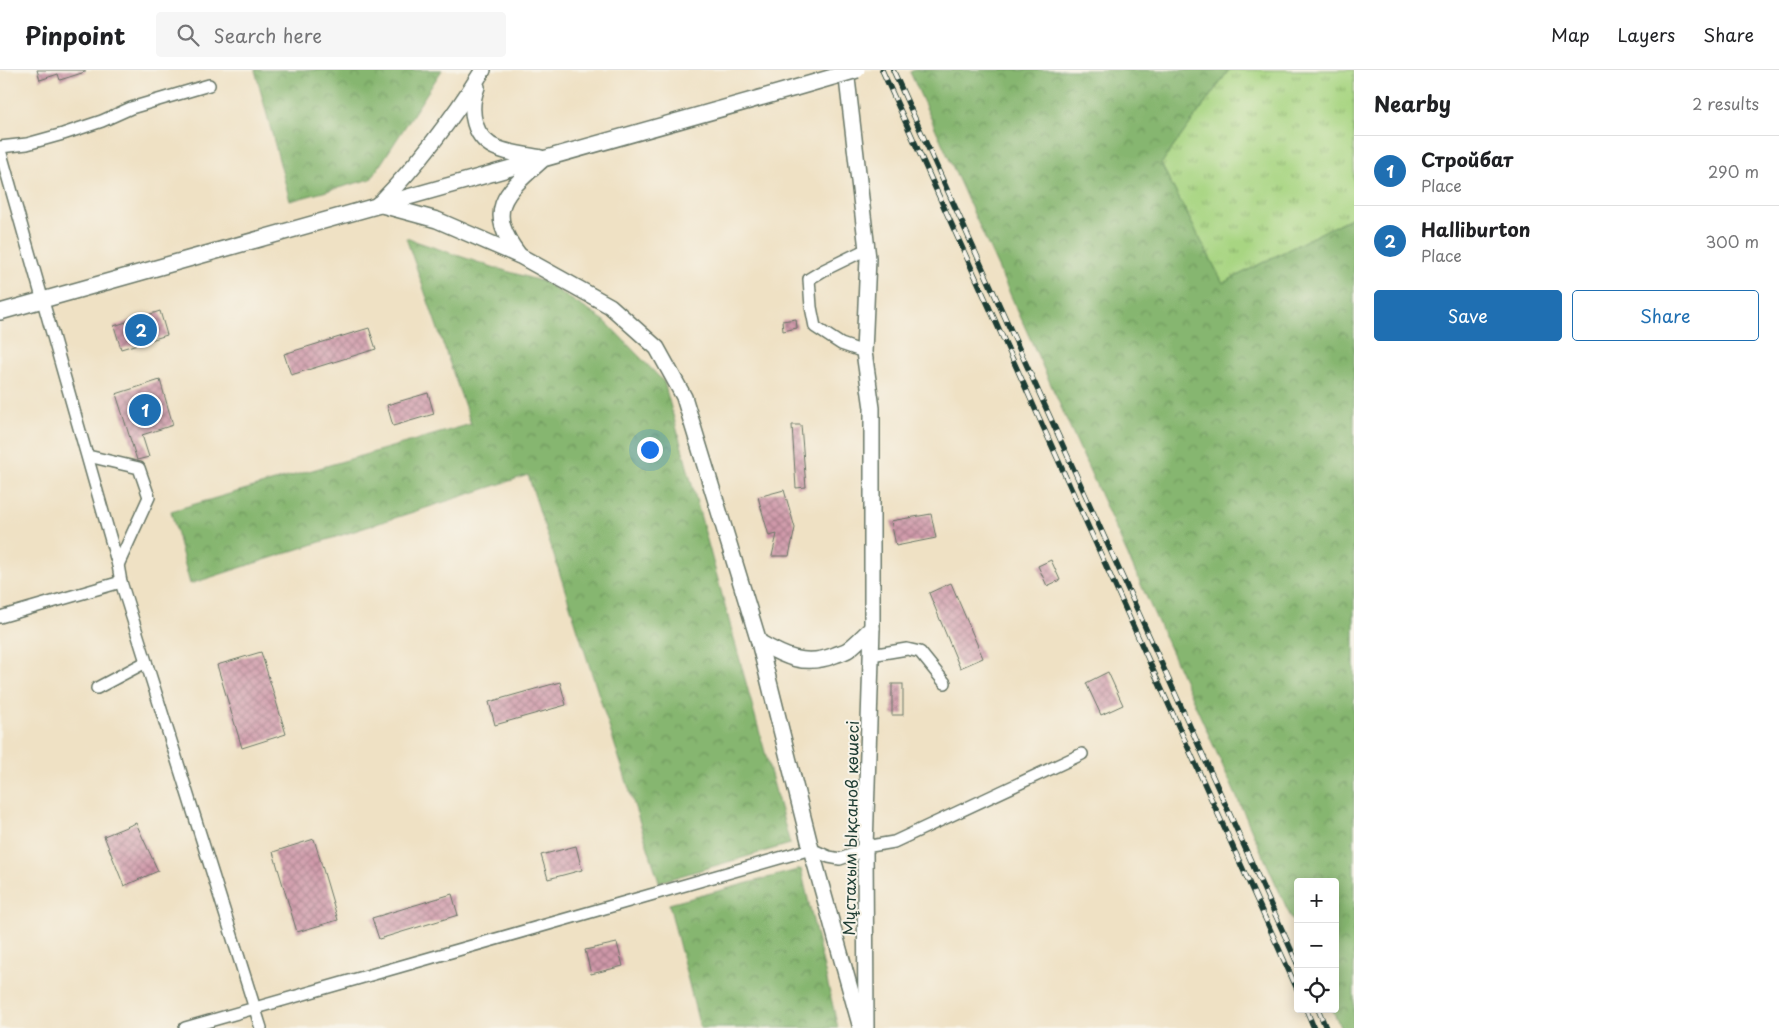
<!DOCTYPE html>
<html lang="en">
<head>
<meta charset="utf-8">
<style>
	body { margin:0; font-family:"Playpen Sans",sans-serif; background:#f6f6f6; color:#202124 }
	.controls { position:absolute; right:15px; bottom:15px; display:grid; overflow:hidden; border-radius:5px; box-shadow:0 2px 12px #0003 }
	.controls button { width:45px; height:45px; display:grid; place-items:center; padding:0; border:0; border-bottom:1px solid #e0e0e0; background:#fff; color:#202124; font:25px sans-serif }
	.you { position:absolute; left:649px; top:379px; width:18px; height:18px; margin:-12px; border:4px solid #fff; border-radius:50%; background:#1a73e8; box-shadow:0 0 0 8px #1a73e833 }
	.badge { display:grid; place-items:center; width:32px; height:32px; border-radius:50%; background:#1f6fb2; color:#fff; font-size:16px; font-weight:700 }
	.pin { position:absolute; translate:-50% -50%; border:2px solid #fff; box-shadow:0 1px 5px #0006 }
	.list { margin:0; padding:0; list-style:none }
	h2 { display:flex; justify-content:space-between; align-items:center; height:65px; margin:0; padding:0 20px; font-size:21px }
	h2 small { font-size:16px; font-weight:400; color:#757577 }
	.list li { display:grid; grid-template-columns:32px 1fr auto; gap:15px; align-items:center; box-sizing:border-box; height:70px; padding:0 20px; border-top:1px solid #e0e0e0 }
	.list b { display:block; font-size:19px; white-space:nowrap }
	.list p { margin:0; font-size:16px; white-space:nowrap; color:#757577 }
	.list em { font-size:16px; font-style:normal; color:#757577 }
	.actions { display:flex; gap:10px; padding:15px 20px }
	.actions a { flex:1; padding:11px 0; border:1px solid #1f6fb2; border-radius:5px; text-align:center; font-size:18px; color:#1f6fb2 }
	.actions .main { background:#1f6fb2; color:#fff }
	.icon { flex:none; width:28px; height:28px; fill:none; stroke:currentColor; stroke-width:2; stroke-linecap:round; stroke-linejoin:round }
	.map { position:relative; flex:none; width:1354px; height:958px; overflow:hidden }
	header { display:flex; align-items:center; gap:30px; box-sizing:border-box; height:70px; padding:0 25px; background:#fff; border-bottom:1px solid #e0e0e0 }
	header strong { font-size:24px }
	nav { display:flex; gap:28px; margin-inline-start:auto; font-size:18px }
	.search { width:350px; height:45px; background:#f6f6f6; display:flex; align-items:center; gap:12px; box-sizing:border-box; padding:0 18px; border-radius:5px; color:#757577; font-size:19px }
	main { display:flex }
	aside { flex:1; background:#fff }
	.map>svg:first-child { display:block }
</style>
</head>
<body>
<header>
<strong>Pinpoint</strong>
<div class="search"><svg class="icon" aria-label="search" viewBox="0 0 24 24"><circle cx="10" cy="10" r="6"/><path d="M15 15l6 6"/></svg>Search here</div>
<nav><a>Map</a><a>Layers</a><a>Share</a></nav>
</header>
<main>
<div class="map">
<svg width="1354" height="958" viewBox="0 0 1354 958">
	<defs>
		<pattern id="grass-tufts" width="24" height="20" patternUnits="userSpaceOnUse" patternTransform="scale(1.25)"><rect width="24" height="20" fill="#a8d582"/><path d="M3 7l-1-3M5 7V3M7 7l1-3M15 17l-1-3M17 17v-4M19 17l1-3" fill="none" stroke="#88ae6b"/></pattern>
		<pattern id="forest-crowns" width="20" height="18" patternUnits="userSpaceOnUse" patternTransform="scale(1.25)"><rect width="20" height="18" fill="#86b670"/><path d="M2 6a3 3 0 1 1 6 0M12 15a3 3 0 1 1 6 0" fill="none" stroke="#6d955d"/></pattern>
		<pattern id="building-cross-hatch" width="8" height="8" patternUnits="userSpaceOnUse" patternTransform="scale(1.25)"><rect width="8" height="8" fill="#cf98a9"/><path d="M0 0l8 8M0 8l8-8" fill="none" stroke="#a77d8a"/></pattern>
	</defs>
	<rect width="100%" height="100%" fill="#f7f3e8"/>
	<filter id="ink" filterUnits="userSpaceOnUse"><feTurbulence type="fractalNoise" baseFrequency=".02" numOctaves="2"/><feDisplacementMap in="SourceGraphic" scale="10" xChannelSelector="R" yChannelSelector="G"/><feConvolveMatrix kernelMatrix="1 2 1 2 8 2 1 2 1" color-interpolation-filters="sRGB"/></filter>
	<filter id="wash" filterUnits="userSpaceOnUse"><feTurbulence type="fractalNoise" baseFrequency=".0096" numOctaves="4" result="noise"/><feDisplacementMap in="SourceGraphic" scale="20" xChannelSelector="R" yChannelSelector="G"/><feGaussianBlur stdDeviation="1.12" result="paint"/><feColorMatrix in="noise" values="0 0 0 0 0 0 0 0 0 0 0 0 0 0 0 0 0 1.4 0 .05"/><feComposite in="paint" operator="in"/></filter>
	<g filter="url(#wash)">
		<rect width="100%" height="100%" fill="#efe1c4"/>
		<polygon fill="url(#grass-tufts)" stroke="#64895b" points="1229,0 1354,0 1354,146 1223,213 1161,94"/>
		<g fill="url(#forest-crowns)" stroke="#527a52">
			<polygon points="255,0 442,0 371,109 290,131"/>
			<polygon points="915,0 1229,0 1161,94 1223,213 1354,146 1354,958 1341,958 1332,939 1335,939 1335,812 1298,812 1298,863 910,2"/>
			<polygon points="406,168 489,196 544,212 605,251 664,312 790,774 659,812 528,405 190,514 171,441 471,354"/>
			<polygon points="801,799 838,958 700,958 669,834"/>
		</g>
		<g id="blocks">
			<g fill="url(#building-cross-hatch)">
				<polygon points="37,0 85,0 85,2 60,10 58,4 40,10"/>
				<polygon points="160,241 167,265 121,279 114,256"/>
				<polygon points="796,249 797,258 783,261 782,251"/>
				<polygon points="369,258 376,279 291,305 284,284"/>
				<polygon points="160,310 173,355 142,365 149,387 137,390 116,324"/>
				<polygon points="428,323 434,344 393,356 387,335"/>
				<polygon points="792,355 801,355 806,417 796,418"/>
				<polygon points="784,420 795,458 789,486 772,486 777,464 769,466 758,427"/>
				<polygon points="931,444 936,468 896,476 891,451"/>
				<polygon points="1051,490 1060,510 1047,516 1038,496"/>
				<polygon points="951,513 983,588 960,598 929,523"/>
				<polygon points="261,582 286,664 242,678 217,595"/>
				<polygon points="1108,602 1123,635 1101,645 1086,613"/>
				<polygon points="560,612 566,635 495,655 489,632"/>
				<rect x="892" y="614" width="11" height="31"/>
				<polygon points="136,753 158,801 124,816 104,766"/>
				<polygon points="314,769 338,850 297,862 273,782"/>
				<polygon points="576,776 582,800 548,809 541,785"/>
				<polygon points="452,824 458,845 379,869 372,848"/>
				<polygon points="617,873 623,896 591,904 585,880"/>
			</g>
		</g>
	</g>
	<g filter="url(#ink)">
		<use href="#blocks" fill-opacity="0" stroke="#687666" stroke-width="1"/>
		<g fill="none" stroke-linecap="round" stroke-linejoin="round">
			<g stroke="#687666" stroke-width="14">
				<g id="minor">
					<polyline points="0,77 27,74 63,64 102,51 131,38 209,15"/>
					<polyline points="0,80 118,495 121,512 261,958"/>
					<polyline points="864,282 841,274 815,257 811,237 809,209 824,200 867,179"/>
					<polyline points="88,386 139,398 149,427 118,495"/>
					<polyline points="0,547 121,512"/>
					<polyline points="871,585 907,579 920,582 945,613"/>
					<polyline points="97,618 146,592"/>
					<polyline points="185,958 811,779 829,787 840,789 854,784 865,777 894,772 1082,684"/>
				</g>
			</g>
			<g stroke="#687666" stroke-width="18">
				<g id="major">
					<polyline points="846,0 868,188 864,282 872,338 872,558 865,777 866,958"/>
					<path d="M477 17C468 40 473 70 499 79 512 84 527 85 541 88"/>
					<path d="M380 133C420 92 453 48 483 0"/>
					<polyline points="378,134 437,150 520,186 610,236 657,278 684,327 759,572 811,779 861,958"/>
					<path d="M519 185C484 140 505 123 541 91"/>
					<polyline points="0,242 795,18"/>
					<path d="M759 572C785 587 805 597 835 585 840 583 845 582 849 579 857 573 864 565 872 558"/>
				</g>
			</g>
			<use href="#minor" stroke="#fff" stroke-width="11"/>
			<use href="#major" stroke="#fff" stroke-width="15"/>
			<g stroke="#1f3d34" stroke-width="5.5">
				<g id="rail">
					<polyline points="882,0 1298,921"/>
					<polyline points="893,0 1298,895"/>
					<polyline points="1306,939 1314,958"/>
					<polyline points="1318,939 1326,958"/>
				</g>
			</g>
			<use href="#rail" stroke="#f7f3e8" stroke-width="4" stroke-dasharray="11" stroke-linecap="butt"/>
			<g stroke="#687666" stroke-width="18" stroke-linecap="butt">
				<polyline id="major-bridge" points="795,18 857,0"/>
			</g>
			<use href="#major-bridge" stroke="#fff" stroke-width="15"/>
		</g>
	</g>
	<g text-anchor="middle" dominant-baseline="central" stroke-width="4" stroke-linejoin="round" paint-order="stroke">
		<g font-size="16" fill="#1f3d34" stroke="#f7f3e8">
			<text transform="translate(850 758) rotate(-89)">Мұстахым Ықсанов көшесі</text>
		</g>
	</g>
</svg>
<div class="controls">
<button>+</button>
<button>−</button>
<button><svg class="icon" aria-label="locate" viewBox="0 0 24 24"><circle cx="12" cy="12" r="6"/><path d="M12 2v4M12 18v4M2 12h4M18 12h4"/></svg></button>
</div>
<div class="you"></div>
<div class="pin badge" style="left:145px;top:340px">1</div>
<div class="pin badge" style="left:141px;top:260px">2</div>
</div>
<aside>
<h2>Nearby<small>2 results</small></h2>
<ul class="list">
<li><span class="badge">1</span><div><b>Стройбат</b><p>Place</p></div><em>290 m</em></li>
<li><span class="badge">2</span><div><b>Halliburton</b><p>Place</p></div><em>300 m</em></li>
</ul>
<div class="actions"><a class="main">Save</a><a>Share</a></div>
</aside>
</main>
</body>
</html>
